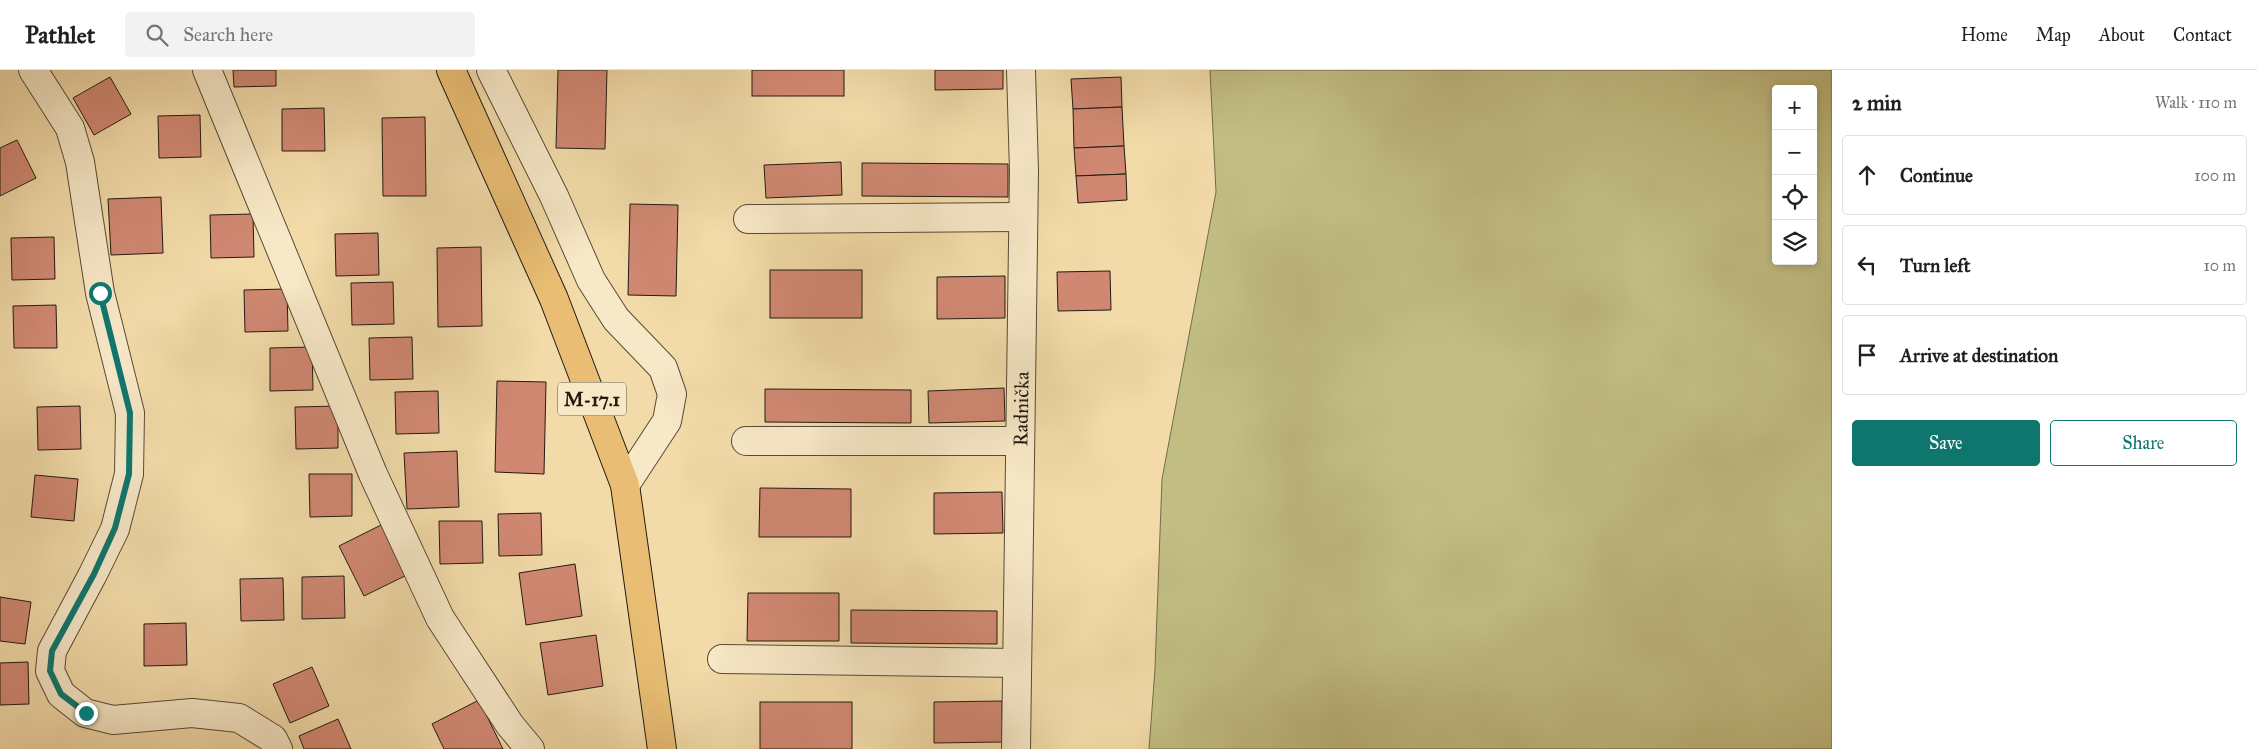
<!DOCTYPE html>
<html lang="en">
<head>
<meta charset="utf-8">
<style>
	body { margin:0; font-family:"IM FELL Great Primer",serif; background:#f2f2f2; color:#202124 }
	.controls { position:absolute; right:15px; top:15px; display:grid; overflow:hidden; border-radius:5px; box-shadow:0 2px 8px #0003 }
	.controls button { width:45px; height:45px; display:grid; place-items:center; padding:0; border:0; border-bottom:1px solid #e0e0e0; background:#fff; color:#202124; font:25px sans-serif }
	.stop { position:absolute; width:15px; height:15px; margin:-11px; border:4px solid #0f766e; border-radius:50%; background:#fff }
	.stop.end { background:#0f766e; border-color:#fff; box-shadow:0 1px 5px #0008 }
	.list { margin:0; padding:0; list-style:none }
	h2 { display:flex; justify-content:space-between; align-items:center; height:65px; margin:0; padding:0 20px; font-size:21px }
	h2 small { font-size:16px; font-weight:400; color:#757577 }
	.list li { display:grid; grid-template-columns:32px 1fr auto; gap:15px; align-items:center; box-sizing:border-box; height:80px; margin:0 10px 10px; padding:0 10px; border:1px solid #e0e0e0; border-radius:5px }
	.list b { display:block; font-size:19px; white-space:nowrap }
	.list em { font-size:16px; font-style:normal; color:#757577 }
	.actions { display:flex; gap:10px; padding:15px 20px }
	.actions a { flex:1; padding:11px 0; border:1px solid #0f766e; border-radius:5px; text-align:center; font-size:18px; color:#0f766e }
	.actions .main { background:#0f766e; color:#fff }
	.icon { flex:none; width:28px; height:28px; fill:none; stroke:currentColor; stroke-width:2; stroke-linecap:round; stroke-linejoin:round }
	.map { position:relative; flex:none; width:1832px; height:679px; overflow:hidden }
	header { display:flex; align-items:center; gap:30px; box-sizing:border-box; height:70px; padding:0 25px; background:#fff; border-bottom:1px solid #e0e0e0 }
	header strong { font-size:24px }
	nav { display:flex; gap:28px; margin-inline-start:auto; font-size:18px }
	.search { width:350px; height:45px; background:#f2f2f2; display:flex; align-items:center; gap:12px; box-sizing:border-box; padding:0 18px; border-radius:5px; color:#757577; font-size:19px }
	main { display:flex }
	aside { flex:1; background:#fff }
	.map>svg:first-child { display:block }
</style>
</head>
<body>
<header>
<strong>Pathlet</strong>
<div class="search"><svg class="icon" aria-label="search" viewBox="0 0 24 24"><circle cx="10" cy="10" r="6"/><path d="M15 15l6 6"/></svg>Search here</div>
<nav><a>Home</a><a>Map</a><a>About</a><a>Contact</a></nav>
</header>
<main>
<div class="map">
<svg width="1832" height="679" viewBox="0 0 1832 679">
	<rect width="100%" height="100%" fill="#f2dba9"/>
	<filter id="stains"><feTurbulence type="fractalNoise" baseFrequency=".004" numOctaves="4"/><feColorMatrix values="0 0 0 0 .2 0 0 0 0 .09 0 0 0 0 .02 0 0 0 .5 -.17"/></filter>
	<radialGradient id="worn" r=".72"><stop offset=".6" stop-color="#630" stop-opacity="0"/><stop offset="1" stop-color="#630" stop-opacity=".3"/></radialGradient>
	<path fill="#c2be83" stroke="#726c4a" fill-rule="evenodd" d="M1210 0H1832V679H1149L1155 599 1162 409 1216 122ZM1776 19H1813V191H1776Z"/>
	<g fill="#d18873" stroke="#231a11">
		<polygon points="233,0 276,0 276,16 234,17"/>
		<polygon points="558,0 607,0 605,79 556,78"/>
		<rect x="752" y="0" width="92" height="26"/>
		<polygon points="935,0 1003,0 1003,19 935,20"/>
		<polygon points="110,7 131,44 94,65 73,28"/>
		<polygon points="1121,7 1122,37 1073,39 1071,9"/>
		<polygon points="1122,37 1124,76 1074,78 1073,39"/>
		<polygon points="324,38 325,81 282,81 282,39"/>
		<polygon points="200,45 201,87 159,88 158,46"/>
		<polygon points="425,47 426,126 383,126 382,48"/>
		<polygon points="17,70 36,108 0,126 0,78"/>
		<polygon points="1124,76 1126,104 1076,106 1074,78"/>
		<polygon points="841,92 842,125 766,128 764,95"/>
		<polygon points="862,93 1008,94 1008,127 862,126"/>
		<polygon points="1126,104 1127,130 1078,133 1076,106"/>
		<polygon points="161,127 163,183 111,185 108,129"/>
		<polygon points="630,134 678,135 676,226 628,225"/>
		<polygon points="253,144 254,187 211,188 210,145"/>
		<polygon points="378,163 379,205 336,206 335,164"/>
		<polygon points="54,167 55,209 12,210 11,168"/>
		<polygon points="481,177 482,256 438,257 437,178"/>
		<rect x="770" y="200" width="92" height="48"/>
		<polygon points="1110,201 1111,240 1058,241 1057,202"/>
		<polygon points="1005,206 1005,248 937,249 937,207"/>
		<polygon points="393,212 394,254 352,255 351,213"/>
		<polygon points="287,219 288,261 245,262 244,220"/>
		<polygon points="56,235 57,278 14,278 13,236"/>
		<polygon points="412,267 413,309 370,310 369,268"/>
		<polygon points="312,277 313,320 270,321 270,278"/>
		<polygon points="497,311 546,312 544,404 495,402"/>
		<polygon points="1004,318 1005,351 929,353 928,321"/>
		<polygon points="765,319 911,320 911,353 765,352"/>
		<polygon points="438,321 439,363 396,364 395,322"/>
		<polygon points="80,336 81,379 38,380 37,337"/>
		<polygon points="338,336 338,378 296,379 295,337"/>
		<polygon points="457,381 459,437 407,439 404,383"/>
		<polygon points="309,404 352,404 352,446 310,447"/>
		<polygon points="35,405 78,409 74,451 31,447"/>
		<polygon points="760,418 851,419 851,467 759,467"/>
		<polygon points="1002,422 1003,463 934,464 934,423"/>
		<polygon points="541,443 542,485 499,486 498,444"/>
		<polygon points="439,451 482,451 483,493 440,494"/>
		<polygon points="387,452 411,503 364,526 339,476"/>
		<polygon points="575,494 582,546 526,555 519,503"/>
		<polygon points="344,506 345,548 302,549 302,507"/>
		<polygon points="283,508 284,550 241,551 240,509"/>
		<polygon points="748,523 839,523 839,571 747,571"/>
		<polygon points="0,527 31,532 25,574 0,571"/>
		<polygon points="851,540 997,541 997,574 851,573"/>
		<polygon points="186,553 187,595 144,596 144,554"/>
		<polygon points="596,565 603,616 548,625 540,573"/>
		<polygon points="28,592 29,634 0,635 0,593"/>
		<polygon points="312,597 329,636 290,653 273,614"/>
		<polygon points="479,630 503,679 444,679 432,654"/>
		<polygon points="1002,631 1002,672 934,673 934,632"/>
		<rect x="760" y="632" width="92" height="47"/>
		<polygon points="338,649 351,679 304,679 299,666"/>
	</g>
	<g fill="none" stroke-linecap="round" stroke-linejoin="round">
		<g stroke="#574a37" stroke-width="30">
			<g id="street">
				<polyline points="33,0 70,58 80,92 100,223 130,343 129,404 115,459 93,504 52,581 50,601 61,624 85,643 113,650 192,643 239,648 273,669 278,679"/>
				<polyline points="207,0 373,404 440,548 510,655 530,679"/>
				<polyline points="491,0 554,126 591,210 616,249 663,298 672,324 667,351 625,415"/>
				<polyline points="748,149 1023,147"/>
				<polyline points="746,371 1020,371"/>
				<polyline points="722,589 1017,593"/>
				<polyline points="1016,679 1024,101 1021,0"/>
			</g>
		</g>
		<g stroke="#231a11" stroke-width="30">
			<polyline id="primary" points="451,0 554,229 625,415 662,679"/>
		</g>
		<use href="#street" stroke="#f7e8c7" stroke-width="28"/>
		<use href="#primary" stroke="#e9be74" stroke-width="28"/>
	</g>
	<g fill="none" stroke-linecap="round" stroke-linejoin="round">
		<polyline stroke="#0f766e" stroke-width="6" points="86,643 61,624 50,601 52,581 94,504 115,458 129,404 130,343 100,223"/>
	</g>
	<g text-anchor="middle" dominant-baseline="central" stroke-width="4" stroke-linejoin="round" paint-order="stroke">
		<rect fill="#f7e8c7" stroke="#635848" stroke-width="1" x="558" y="312.5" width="68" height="33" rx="4"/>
		<g font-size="19" font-weight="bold" fill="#231a11">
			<text x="592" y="329">M-17.1</text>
		</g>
		<g font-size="20" fill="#231a11" stroke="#f7e8c7">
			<text transform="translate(1021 339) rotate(-89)">Radnička</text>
		</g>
	</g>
	<rect width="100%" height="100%" filter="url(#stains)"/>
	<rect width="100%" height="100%" fill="url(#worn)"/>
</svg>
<div class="controls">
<button>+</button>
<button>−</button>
<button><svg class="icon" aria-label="locate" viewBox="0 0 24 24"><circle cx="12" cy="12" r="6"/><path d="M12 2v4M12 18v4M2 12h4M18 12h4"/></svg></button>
<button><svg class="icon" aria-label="layers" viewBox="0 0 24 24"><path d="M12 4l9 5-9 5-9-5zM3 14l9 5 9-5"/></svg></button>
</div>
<div class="stop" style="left:100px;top:223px"></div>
<div class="stop end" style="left:86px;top:643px"></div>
</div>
<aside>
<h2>2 min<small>Walk · 110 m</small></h2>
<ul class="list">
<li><svg class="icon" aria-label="ahead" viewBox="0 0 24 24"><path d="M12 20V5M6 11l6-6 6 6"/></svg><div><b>Continue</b></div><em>100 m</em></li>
<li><svg class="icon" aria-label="left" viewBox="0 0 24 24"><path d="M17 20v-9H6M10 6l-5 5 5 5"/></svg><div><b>Turn left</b></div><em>10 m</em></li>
<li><svg class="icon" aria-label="arrive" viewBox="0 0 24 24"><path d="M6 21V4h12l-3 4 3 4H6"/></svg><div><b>Arrive at destination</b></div></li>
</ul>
<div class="actions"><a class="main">Save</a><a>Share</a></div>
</aside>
</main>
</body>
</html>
